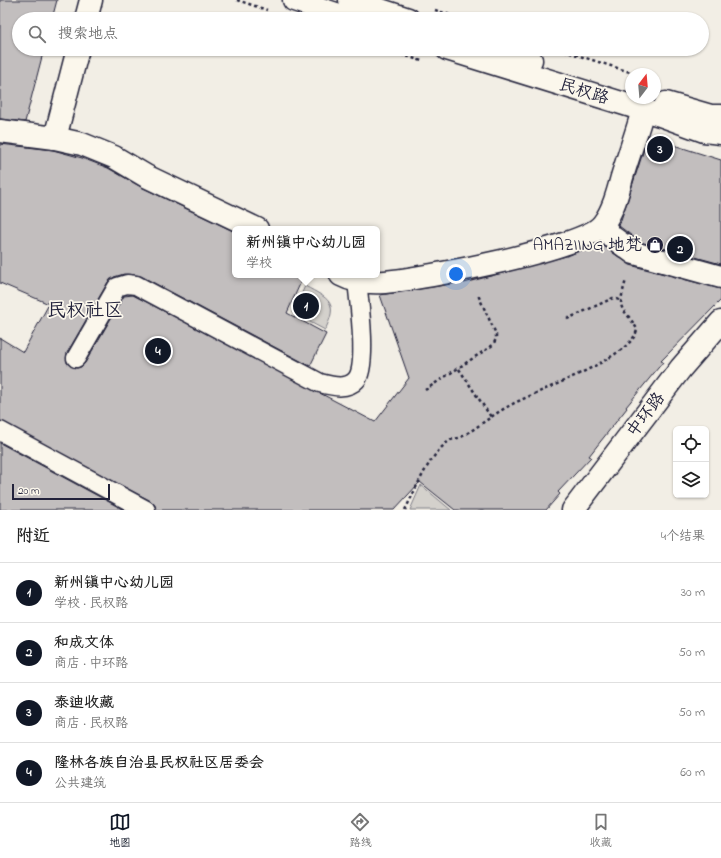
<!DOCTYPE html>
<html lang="zh">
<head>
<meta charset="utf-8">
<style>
	body { margin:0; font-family:"Indie Flower","LXGW WenKai TC",sans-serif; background:#f2f2f2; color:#222 }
	.controls { position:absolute; right:12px; bottom:12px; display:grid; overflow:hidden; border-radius:6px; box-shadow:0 1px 3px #0004 }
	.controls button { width:36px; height:36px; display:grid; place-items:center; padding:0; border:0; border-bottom:1px solid #e0e0e0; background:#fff; color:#222; font:20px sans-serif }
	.compass { position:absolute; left:625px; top:68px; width:36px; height:36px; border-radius:50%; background:#fff; box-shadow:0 1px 3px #0004; rotate:16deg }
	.scale { position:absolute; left:12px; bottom:10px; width:98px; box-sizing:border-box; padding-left:4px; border:2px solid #22223b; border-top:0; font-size:11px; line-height:14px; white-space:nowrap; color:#22223b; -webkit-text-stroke:3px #fbf7ec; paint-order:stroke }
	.you { position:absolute; left:456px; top:274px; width:14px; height:14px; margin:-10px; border:3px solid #fff; border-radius:50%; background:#1a73e8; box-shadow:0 0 0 6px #1a73e833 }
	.badge { display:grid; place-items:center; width:26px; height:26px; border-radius:50%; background:#111827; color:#fff; font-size:13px; font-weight:700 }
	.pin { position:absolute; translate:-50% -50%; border:2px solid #fff; box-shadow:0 1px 4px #0006 }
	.popup { position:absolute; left:232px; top:226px; width:148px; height:52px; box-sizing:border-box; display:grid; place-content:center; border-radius:6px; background:#fff; filter:drop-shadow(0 1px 3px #0005); font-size:13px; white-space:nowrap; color:#767676 }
	.popup b { font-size:15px; color:#222 }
	.popup::after { content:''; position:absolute; left:50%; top:100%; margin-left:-8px; border:8px solid transparent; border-top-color:#fff }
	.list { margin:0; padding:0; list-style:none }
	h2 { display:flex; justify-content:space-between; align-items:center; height:52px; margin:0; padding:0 16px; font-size:17px }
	h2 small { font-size:13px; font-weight:400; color:#767676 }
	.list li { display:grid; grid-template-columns:26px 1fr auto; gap:12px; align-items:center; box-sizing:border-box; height:60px; padding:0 16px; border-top:1px solid #e0e0e0 }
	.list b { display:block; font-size:15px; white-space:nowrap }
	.list p { margin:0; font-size:13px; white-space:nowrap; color:#767676 }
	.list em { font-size:13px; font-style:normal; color:#767676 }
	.icon { flex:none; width:22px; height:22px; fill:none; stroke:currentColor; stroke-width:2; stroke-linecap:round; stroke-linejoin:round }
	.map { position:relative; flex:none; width:721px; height:510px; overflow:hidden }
	.search { position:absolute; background:#fff; box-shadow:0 1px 3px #0004; left:12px; right:12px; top:12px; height:44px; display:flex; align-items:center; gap:10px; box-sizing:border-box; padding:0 14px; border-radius:22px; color:#767676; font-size:15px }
	.sheet { height:292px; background:#fff }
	nav { display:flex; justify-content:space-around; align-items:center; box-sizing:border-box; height:56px; border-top:1px solid #e0e0e0; background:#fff; font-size:11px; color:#767676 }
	nav a { display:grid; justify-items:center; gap:2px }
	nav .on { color:#111827 }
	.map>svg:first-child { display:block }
</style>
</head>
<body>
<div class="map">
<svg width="721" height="510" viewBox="0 0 721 510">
	<rect width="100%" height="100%" fill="#f2eee5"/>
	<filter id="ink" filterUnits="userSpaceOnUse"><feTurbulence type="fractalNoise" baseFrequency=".025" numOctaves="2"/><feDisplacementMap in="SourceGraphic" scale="8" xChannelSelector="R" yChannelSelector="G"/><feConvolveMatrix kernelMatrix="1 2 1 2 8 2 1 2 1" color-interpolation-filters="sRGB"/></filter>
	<g filter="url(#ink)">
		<g fill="#d4d1cc" stroke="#7b7a84">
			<path d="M305 286C329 299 339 302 325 330L293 313Z"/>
			<polygon points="421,485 451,510 410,510"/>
		</g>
		<g fill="#c2bebe" stroke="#22223b">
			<polygon points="0,0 57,0 52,19 19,19 19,49 44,49 25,122 0,119"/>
			<polygon points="648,137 721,160 721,264 640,242 619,226"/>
			<polygon points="0,144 53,150 82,158 108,168 141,187 235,232 235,275 304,275 287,313 326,334 310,366 141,276 124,274 114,277 108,282 67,353 67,363 76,368 81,367 85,363 124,296 133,295 375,422 409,378 380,295 464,282 464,283 570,255 600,242 605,247 630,265 721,289 721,300 661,361 663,362 626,407 627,408 589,456 591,457 558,492 560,494 546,510 455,510 420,482 394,510 156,510 155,505 151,501 0,421 0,338 23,352 49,304 0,283"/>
			<polygon points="0,443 124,510 0,510"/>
		</g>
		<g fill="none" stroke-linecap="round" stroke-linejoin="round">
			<g stroke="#22223b" stroke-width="21">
				<g id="service">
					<path d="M76 358 117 287 127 284 136 285 320 383C332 386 347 390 356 380 368 367 359 299 357 281"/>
					<polyline points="0,431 146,510"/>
				</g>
			</g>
			<g stroke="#22223b" stroke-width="25">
				<g id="minor">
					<polyline points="86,19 91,0"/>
					<polyline points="0,131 55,138 82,144 114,157 146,176 257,229"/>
					<polyline points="55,138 78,49"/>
					<polyline points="603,225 612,237 634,253 721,277"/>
					<path d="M341 275C354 282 370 283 385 282 421 279 585 249 603 224 613 211 618 192 622 177 629 154 637 132 643 110"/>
				</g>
			</g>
			<g stroke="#22223b" stroke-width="25">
				<polyline id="secondary" points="573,510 681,368 721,322"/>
			</g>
			<g stroke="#22223b" stroke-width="25">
				<g id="primary">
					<polyline points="294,0 351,19"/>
					<polyline points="350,0 408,19"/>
					<polyline points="447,49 660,115 704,131 721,133"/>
					<polyline points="499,49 531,60"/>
					<polyline points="666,103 711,116 721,116"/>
				</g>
			</g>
			<g stroke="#22223b" stroke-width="2.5" stroke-dasharray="3 3" stroke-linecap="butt">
				<polyline points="237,0 267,10"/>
				<polyline points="435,10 463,19"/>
				<polyline points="384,49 422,61"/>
				<polyline points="558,49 636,74"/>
				<polyline points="567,319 613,298 620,300"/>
				<polyline points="459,369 491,417"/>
				<polyline points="425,390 493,345 496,339 496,334 478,295"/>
				<path d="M405 510C416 489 429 455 449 441 453 438 459 439 463 436 478 427 491 416 507 407 532 392 634 358 637 329 622 303 616 315 626 280"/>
			</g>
			<use href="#service" stroke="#fbf7ec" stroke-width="18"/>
			<use href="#minor" stroke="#fbf7ec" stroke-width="22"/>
			<use href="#secondary" stroke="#fbf7ec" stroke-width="22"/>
			<use href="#primary" stroke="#fbf7ec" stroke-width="22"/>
		</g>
	</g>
	<defs>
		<g id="shop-disc" transform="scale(0.9)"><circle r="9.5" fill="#22223b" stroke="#fbf7ec"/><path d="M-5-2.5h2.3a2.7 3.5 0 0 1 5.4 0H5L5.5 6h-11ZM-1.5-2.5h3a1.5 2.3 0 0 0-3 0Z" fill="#fff"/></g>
	</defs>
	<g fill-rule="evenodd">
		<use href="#shop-disc" x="655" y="245"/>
	</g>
	<g text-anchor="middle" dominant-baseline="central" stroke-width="3.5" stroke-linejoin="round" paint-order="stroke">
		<g font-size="17" fill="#22223b" stroke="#fbf7ec">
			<text transform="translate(584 92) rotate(17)">民权路</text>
			<text transform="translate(646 415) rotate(-53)">中环路</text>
		</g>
		<g font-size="17" fill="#22223b" stroke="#fbf7ec" text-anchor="end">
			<text x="642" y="245">AMAZIING 地梵</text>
		</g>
		<g font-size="19" fill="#22223b" stroke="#fbf7ec">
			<text x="85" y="311">民权社区</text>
		</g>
	</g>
</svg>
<div class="controls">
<button><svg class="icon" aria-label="locate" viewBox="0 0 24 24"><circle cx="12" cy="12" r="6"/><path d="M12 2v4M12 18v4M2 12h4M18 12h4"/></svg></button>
<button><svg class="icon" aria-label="layers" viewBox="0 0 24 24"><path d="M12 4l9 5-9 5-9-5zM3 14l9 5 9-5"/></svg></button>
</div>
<svg class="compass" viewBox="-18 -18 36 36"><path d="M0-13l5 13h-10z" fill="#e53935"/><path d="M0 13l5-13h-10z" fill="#767676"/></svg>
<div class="scale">20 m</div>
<div class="you"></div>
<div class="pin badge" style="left:306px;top:306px">1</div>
<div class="popup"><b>新州镇中心幼儿园</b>学校</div>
<div class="pin badge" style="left:680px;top:249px">2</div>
<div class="pin badge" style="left:660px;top:149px">3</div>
<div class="pin badge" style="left:158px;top:351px">4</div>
<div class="search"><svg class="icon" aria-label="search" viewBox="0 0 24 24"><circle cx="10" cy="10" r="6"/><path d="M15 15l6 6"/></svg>搜索地点</div>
</div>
<section class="sheet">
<h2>附近<small>4个结果</small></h2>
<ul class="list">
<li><span class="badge">1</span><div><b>新州镇中心幼儿园</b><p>学校 · 民权路</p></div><em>30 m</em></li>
<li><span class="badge">2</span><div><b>和成文体</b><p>商店 · 中环路</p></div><em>50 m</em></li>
<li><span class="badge">3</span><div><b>泰迪收藏</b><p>商店 · 民权路</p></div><em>50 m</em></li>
<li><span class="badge">4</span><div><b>隆林各族自治县民权社区居委会</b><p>公共建筑</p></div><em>60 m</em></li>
</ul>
</section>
<nav>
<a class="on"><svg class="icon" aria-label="map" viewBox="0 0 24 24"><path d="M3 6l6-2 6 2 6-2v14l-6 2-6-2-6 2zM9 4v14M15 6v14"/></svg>地图</a>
<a><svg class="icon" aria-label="directions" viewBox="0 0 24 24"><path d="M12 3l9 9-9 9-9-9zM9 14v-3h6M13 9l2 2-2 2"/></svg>路线</a>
<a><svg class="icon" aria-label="saved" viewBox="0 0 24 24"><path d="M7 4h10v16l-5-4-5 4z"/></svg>收藏</a>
</nav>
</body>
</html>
